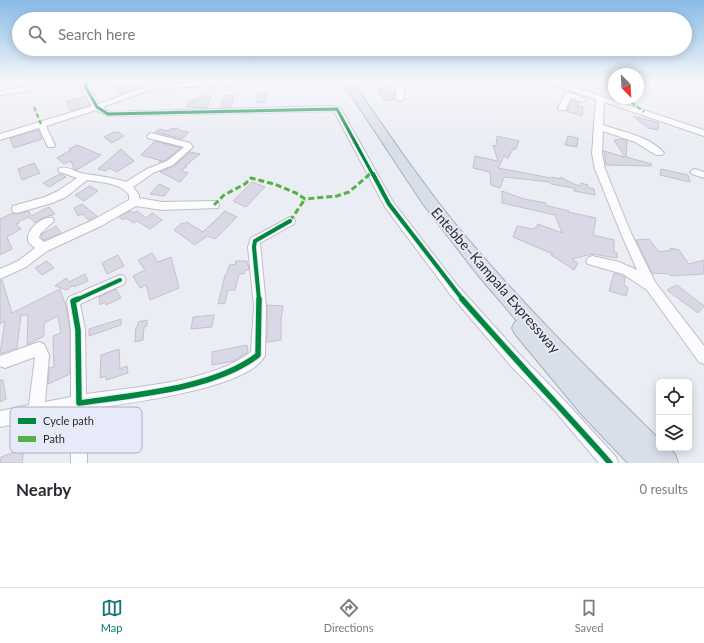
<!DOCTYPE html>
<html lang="en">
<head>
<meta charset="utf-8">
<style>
	body { margin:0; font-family:Lato,sans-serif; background:#f2f2f3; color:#2b2b33 }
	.controls { position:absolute; right:12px; bottom:12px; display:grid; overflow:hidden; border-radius:6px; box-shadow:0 2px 10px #0003 }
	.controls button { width:36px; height:36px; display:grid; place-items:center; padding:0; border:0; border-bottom:1px solid #e1e1e2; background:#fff; color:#2b2b33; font:20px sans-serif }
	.compass { position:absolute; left:608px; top:68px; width:36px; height:36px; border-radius:50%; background:#fff; box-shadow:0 2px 10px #0003; rotate:156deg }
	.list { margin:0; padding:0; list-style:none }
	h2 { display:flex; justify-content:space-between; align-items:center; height:52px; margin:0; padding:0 16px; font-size:17px }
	h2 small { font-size:13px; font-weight:400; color:#7c7c81 }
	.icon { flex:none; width:22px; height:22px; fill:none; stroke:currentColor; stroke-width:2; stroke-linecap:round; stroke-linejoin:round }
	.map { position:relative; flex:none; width:704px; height:463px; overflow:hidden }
	.search { position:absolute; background:#fff; box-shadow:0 2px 10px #0003; left:12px; right:12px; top:12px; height:44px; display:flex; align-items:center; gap:10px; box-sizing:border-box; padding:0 14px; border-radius:22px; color:#7c7c81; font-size:15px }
	.sheet { height:124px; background:#fff }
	nav { display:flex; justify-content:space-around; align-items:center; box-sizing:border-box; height:56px; border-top:1px solid #e1e1e2; background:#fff; font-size:11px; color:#7c7c81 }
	nav a { display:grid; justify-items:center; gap:2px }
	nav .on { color:#0f766e }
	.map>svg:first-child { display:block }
</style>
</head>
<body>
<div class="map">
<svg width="704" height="463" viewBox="0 0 704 463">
	<rect width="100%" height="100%" fill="#ebedf5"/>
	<g fill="#dad7e6" stroke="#c2c3c8">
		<polygon points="132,82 137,88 121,94 116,87"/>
		<polygon points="385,87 389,88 394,94 394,99 385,101 378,89"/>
		<polygon points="266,93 265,102 257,103 257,94"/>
		<polygon points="234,95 231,107 221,108 224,96"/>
		<polygon points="85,96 90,105 71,111 66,102"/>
		<polygon points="200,96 211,96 207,108 186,107 190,100 199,99"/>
		<polygon points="572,100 579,102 578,106 583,107 582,116 566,111"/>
		<polygon points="633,116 659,123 658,130 648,128"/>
		<polygon points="178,128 178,130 189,132 182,139 155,132 159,129 169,131 170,129"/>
		<polygon points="38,130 42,139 14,148 10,138"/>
		<polygon points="114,132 118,132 124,136 112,143 104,137"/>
		<polygon points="497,136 519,141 516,149 513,149 508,158 504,156 498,168 551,178 552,177 560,179 560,177 574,184 581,186 581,183 588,185 587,187 594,189 595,195 574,191 574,188 551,184 549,182 504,177 500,188 491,185 490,172 473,168 475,156 498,161 493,145 496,146"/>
		<polygon points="568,136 578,138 577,147 565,145"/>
		<polygon points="623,139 627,141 626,157 652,164 651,166 606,165 604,151 625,157 614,140"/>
		<polygon points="155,141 181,148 166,160 159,162 162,161 141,155"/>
		<polygon points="77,145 101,155 77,170 74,169 71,161 64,164 57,158 71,150 69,149"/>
		<polygon points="121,149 134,161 117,172 109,168 106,171 98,169"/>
		<polygon points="190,152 200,154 185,166 187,166 181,171 188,173 180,182 160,172 174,166"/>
		<polygon points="34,163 40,173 22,180 18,169"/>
		<polygon points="661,169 688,175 690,182 660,175"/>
		<polygon points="60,174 66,177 49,187 43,183"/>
		<polygon points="252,182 265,187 246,207 233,201"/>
		<polygon points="159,184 170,189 164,196 150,194"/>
		<polygon points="90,186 98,191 84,201 75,195"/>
		<polygon points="502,191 524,199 546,203 545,205 569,211 568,212 596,218 593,235 614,240 614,252 617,253 617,258 592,254 572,259 578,263 574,270 551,255 553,254 513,237 517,226 532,229 537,227 538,224 562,233 555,215 502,203"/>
		<polygon points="82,204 97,216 89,220 82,214 78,216 74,208"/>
		<polygon points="49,207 55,214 43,218 35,223 29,217 18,222 19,223 16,224 21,229 7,237 12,249 0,255 0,219 13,213 17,214 29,211 31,216"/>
		<polygon points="130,211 134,213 137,211 146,218 152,213 162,220 150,229 137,221 134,223 126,218 123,220 119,217"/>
		<polygon points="225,211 237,217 215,239 207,236 195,245 174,230 182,223 184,224 187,222 203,232"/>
		<polygon points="56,226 61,233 44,240 41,237 42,234"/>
		<polygon points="649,239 659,252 671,250 670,248 679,250 689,264 704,260 704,274 671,276 669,274 652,273 636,240"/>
		<polygon points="152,253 158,262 171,257 179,288 150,300 146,285 140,288 133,276 145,270 138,260"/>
		<polygon points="118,255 124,266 107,274 102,263"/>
		<polygon points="47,261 54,268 42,275 35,268"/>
		<polygon points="236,261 247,261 247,264 248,264 249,270 245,270 244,274 239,274 235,290 228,290 225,303 218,304 225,275 226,275 230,264 235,265"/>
		<polygon points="614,273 625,277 624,285 628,288 626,296 609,291"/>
		<polygon points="85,274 88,281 74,287 73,285 67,290 55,286 66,278 69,282"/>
		<polygon points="0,280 2,280 12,313 60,289 66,306 70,330 70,374 48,384 49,368 54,367 53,336 61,333 58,316 44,323 44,336 27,345 28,315 21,315 17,348 0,354 5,321 0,324"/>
		<polygon points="677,285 704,306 698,313 667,290"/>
		<polygon points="116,289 121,298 106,305 105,302 100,305 99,297"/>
		<polygon points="267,305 283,306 281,319 281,340 267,342"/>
		<polygon points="214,315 212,327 191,329 193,317"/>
		<polygon points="121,319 121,325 89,336 89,329"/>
		<polygon points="147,320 147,326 144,327 143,340 135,342 136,327 138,326 138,322"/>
		<polygon points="247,345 248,352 234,361 212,365 212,352"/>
		<polygon points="119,349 120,369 127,366 128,373 106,380 106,376 100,378 101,355"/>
		<polygon points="0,380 3,380 6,399 0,402"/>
		<polygon points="24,448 22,463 0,463 1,457"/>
	</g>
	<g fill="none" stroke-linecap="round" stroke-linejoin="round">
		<g stroke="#bebfc5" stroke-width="2">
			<g id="minor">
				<polygon points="38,80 47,80 28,91 0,95 0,91 23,87"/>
				<polygon points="87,80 96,80 89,86 99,104 154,84 269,80 273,82 269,84 155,88 103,107 110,112 332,106 340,107 393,202 458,286 521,356 565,401 616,457 618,463 599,463 555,411 511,366 450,294 385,207 334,111 108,116 96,110 46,126 55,145 54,147 48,147 39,128 0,140 0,134 92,106 81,86 83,81"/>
				<polygon points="396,80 404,80 404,99 400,101 396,99"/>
				<path d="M543 80H552L704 130V136L604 102 603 125C622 132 650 136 664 153L662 155H656L635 142 603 131 602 154 605 169 630 231 655 282 704 346V364L699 362 647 290 623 274 588 264 586 261 588 258 592 256 619 262 637 270 620 231 595 169 592 154 596 99 543 82Z"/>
				<polygon points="566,93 572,93 587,100 583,102 571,98 565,110 559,110 558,108"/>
				<path d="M151 133 190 143 193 147 173 165 153 173 133 187 139 195V198L162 202 214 201 218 202 219 205 218 208 162 210 136 206 101 226 47 251 26 267 0 279V269L18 261 35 248 29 243C23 232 42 215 53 218L54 221 40 234 39 238 44 242 93 220 129 200V195C121 183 100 182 87 180L66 197 52 203 17 213 13 212 12 209 13 206 45 197 58 191 77 178 60 172 58 170 60 168C67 166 74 171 81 173 96 176 111 177 126 182L147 169 167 161 184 147 148 138 147 136Z"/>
				<polygon points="695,169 704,172 704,178 692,174 690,172 692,170"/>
				<path d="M290 217 294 218 295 221 294 224 260 243 266 306 265 355C251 389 122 404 87 409V463H71V412L0 427V411L29 405 35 357 5 368 0 366V356L39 342 44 344 49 355 45 402 71 397V330L67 301 69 297 120 275 124 276 126 280 124 284 80 304 85 330 86 394C135 387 212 382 251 352L254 306 248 247 251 238Z"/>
			</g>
		</g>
		<g stroke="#a8afbc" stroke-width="2">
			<path id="highway" d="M341 80H351C387 131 421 183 461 231 523 305 591 372 659 439V448H668L675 454 678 463H628L583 416 515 334 512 328 515 322 517 321 477 274 423 204Z"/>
		</g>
		<use href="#minor" fill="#fcfcfe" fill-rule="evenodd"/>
		<use href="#highway" fill="#d8dfe9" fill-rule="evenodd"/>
		<g stroke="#56b246" stroke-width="2.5" stroke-dasharray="4.5 2.5" stroke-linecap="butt">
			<polyline points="604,80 614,88"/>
			<polyline points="626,98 644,112"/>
			<polyline points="34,107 41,124"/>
			<polyline points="368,175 372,172"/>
		</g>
		<g stroke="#56b246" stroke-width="3" stroke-dasharray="6 3" stroke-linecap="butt">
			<polyline points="214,205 224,195 245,184 251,178 274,184 296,193 305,199 337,196 349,192 370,174"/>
			<polyline points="290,221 305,199"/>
		</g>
		<g stroke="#e7eaf9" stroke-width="5">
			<polyline id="cycleway-far2" points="92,80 86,83 85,86 97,107 108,114 337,109 373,175"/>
		</g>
		<g stroke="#e7eaf9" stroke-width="6">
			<g id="cycleway-far1">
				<polyline points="373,174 389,204 463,300"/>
				<polyline points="76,300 120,280"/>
				<polyline points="259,300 254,247 255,241 290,221"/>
			</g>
		</g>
		<g stroke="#e7eaf9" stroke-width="8">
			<g id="cycleway">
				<path d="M78 299 73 301 78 330 79 403C134 395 214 389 258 355L259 299"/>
				<path d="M462 299C510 354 561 408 610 463"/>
			</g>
		</g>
		<use href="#cycleway-far2" stroke="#00873e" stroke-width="3"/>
		<use href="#cycleway-far1" stroke="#00873e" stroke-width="4"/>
		<use href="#cycleway" stroke="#00873e" stroke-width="5.5"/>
	</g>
	<linearGradient id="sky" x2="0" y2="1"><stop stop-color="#88bbe6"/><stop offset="0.56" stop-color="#f6f7fa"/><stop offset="1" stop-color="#f6f7fa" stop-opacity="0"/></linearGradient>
	<rect width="704" height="144" fill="url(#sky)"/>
	<g text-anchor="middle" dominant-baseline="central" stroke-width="4" stroke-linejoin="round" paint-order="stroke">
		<g font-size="14" fill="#2a2b30" stroke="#e7eaf9">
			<text transform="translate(496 280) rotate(49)">Entebbe–Kampala Expressway</text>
		</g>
	</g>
	<rect x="10" y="407" width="132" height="46" rx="6" fill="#e7eaf9" stroke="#aeb1bd" stroke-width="1"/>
	<rect x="18" y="418" width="18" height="6" fill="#00873e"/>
	<rect x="18" y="436" width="18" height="6" fill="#56b246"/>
	<g font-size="11" fill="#2a2b30">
		<text x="43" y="425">Cycle path</text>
		<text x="43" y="443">Path</text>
	</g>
</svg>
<div class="controls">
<button><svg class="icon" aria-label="locate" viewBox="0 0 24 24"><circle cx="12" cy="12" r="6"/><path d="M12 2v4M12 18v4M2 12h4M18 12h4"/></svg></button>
<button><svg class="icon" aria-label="layers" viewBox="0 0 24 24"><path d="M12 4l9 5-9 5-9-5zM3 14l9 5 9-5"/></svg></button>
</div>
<svg class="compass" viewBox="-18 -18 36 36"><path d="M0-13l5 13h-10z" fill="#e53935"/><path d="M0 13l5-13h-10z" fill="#7c7c81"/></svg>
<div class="search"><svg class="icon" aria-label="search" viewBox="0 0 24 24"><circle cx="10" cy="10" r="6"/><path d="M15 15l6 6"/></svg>Search here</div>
</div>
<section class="sheet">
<h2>Nearby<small>0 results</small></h2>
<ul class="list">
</ul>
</section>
<nav>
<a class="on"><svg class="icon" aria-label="map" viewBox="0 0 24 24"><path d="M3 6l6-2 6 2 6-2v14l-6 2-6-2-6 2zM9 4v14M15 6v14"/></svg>Map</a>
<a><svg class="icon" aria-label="directions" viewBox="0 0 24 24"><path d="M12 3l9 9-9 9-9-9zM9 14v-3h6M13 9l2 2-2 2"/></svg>Directions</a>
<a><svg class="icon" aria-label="saved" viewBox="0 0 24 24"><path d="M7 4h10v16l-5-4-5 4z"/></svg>Saved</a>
</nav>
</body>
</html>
